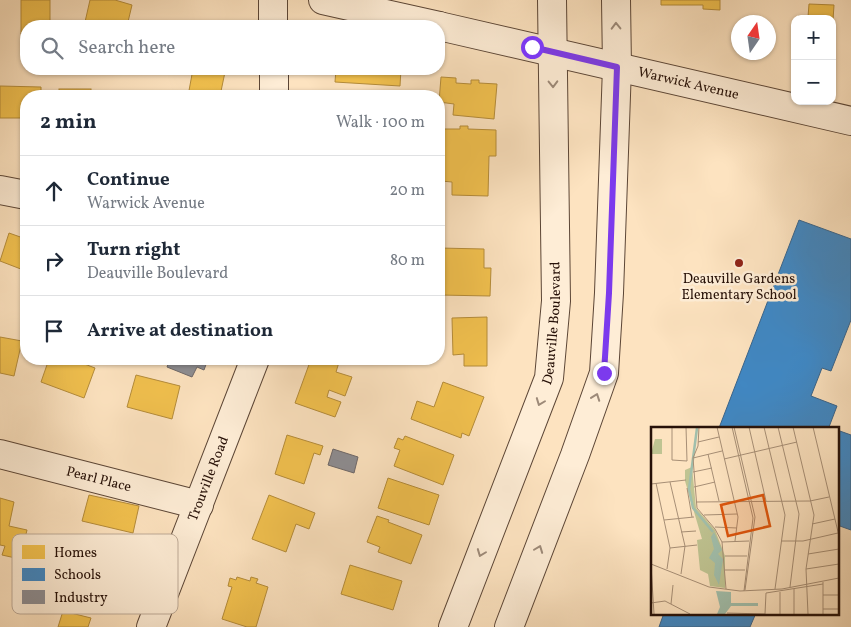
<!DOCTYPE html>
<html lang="en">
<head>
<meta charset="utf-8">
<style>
	body { margin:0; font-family:Vollkorn,serif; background:#f6f6f7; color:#1f2937 }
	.controls { position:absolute; right:15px; top:15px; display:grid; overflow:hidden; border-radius:10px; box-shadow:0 1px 4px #0004 }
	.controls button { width:45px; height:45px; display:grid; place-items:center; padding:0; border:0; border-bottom:1px solid #e0e1e3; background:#fff; color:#1f2937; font:25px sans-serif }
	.compass { position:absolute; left:731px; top:15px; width:45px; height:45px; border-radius:50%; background:#fff; box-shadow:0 1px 4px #0004; rotate:13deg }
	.stop { position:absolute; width:15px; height:15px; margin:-11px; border:4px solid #7c3aed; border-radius:50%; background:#fff }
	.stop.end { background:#7c3aed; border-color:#fff; box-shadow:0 1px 5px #0008 }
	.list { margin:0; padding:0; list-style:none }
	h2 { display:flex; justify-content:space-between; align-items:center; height:65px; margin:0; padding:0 20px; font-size:21px }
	h2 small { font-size:16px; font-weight:400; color:#747a83 }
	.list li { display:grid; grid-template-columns:32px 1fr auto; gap:15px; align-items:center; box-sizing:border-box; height:70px; padding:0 20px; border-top:1px solid #e0e1e3 }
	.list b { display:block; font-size:19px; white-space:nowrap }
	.list p { margin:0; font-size:16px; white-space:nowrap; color:#747a83 }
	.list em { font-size:16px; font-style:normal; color:#747a83 }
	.icon { flex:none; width:28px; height:28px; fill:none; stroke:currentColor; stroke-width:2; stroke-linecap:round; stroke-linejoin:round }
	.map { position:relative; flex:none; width:851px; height:627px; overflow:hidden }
	.search { position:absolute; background:#fff; box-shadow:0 1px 4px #0004; left:20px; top:20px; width:425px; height:55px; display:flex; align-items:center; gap:12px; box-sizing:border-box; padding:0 18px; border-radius:20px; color:#747a83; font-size:19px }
	.panel { position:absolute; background:#fff; box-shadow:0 1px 4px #0004; left:20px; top:90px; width:425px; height:275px; border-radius:20px }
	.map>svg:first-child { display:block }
</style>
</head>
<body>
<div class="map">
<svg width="851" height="627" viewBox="0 0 851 627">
	<rect width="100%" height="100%" fill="#fde3c0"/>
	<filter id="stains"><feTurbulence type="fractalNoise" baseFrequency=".004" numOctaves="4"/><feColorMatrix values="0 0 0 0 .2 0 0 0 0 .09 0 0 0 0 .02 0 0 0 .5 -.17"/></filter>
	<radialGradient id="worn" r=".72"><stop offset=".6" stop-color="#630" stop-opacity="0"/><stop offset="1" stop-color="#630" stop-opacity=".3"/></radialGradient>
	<g fill="#f2c14e" stroke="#b58c39">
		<polygon points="21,0 50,0 50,26 26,26 26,34 21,34"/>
		<polygon points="90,0 115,0 132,5 127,26 100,26 85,22"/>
		<polygon points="661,0 720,0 720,10 703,9 703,5 661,5"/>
		<polygon points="809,4 834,5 832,35 832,19 798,19 798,16 808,17"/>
		<polygon points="193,69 211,69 225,72 220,96 188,96"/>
		<polygon points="336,69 401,69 400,86 335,82"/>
		<polygon points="441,77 456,78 456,83 471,84 471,80 479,80 479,83 497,84 494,119 453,115 454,104 439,102"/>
		<polygon points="0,86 41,87 41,96 26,96 26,118 0,118"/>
		<rect x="59" y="89" width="32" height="7"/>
		<polygon points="110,91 133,91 134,96 110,96"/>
		<polygon points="460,126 468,126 468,129 496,130 496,156 489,156 488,196 452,195 452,182 441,181 441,157 439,157 439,129 460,129"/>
		<polygon points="9,233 26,239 26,271 0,261"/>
		<polygon points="439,248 484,249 484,268 491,268 490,296 439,295"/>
		<polygon points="487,317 487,366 464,366 464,354 453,355 452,318"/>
		<polygon points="0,337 22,341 14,376 0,373"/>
		<polygon points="49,359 75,359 74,360 95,368 84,398 41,382"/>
		<polygon points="311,359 340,359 336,372 352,377 345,396 329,390 327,397 341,402 335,417 295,403"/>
		<polygon points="136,375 180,386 172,419 127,407"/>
		<polygon points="443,382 484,397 469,436 462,433 461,438 411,419 417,401 434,407"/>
		<polygon points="287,435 323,446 320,455 314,453 304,484 275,474"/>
		<polygon points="405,436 454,455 443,485 394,466 400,450 394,448 398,438 403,440"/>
		<polygon points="388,478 439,495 429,525 378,508"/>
		<polygon points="89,495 139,506 133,533 82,521"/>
		<polygon points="269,495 315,513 309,529 296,524 286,552 252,539"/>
		<polygon points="0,498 14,502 9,526 27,530 20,559 2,555 5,546 0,545"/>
		<polygon points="377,516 389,520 388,522 422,535 411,564 378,552 380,547 367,542"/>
		<polygon points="350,565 402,581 393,610 341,594"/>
		<polygon points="237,577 250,581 251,577 258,579 256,583 268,587 256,627 247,627 222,619 232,587 228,586 230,578 236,580"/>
		<polygon points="63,611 91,618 88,627 58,627"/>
	</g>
	<g fill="#3f88c5" stroke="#38648c">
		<polygon points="799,220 851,239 851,320 831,371 822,368 811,396 837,406 829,427 834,428 719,428"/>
		<polygon points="837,430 851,435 851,530 837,525"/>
		<polygon points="664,613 756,613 750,627 659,627"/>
	</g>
	<g fill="#8d8d92" stroke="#6e6869">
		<polygon points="170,359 208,359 204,370 197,367 192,377 167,367"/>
		<polygon points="333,449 358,457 354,473 328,465"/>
	</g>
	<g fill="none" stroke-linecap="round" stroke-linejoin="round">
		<g stroke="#5c4636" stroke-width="30">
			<g id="minor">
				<polyline points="273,0 273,26"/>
				<polyline points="323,0 439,26"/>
				<path id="s1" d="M439 26 851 121"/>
				<polyline points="274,69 274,96"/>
				<polyline points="0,190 26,195"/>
				<path id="s2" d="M0 454 199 505"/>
				<path id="s3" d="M151 627 255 359"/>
				<path id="s4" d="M453 627 549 378 556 301 552 0"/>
				<polyline points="509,627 575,455 604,373 609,293 617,67 616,0"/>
			</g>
		</g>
		<use href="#minor" stroke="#feedd6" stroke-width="28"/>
	</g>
	<defs><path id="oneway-chevron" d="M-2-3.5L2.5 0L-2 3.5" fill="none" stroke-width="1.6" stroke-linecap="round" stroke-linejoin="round" transform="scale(1.25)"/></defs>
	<g stroke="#9d8a79">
		<use href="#oneway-chevron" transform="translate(616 26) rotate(-91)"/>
		<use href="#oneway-chevron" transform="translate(553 84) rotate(89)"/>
		<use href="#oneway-chevron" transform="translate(596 397) rotate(-70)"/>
		<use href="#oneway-chevron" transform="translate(540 402) rotate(111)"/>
		<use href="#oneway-chevron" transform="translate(539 549) rotate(-69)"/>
		<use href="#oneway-chevron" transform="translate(481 553) rotate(111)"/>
	</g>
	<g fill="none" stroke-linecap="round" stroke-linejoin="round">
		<polyline stroke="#7c3aed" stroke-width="6" points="532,47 617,67 609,293 604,373"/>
	</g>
	<circle fill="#8f2418" stroke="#feedd6" stroke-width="2" cx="739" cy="263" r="5"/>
	<g text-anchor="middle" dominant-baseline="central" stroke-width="5" stroke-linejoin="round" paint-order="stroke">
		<g font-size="14" fill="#271108" stroke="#feedd6">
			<text stroke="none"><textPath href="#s1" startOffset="256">Warwick Avenue</textPath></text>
			<text stroke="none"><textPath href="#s4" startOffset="322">Deauville Boulevard</textPath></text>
			<text stroke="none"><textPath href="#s2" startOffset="102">Pearl Place</textPath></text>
			<text stroke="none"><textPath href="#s3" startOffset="159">Trouville Road</textPath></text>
		</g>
		<g font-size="14" fill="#271108" stroke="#feedd6">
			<text x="739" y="279">Deauville Gardens<tspan x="739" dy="16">Elementary School</tspan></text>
		</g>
	</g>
	<g transform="translate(651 427)">
		<rect width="188" height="188" fill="#fde3c0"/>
		<path d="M4 12H11V27H0ZM41 40 45 81 64 103 74 129V161L59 159 57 147 49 143 46 113 51 112 34 54V43Z" fill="#bfc492"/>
		<path d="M63 105 71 123 67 127 72 132 68 158 63 148 64 136 58 131 63 122 60 110ZM65 164 80 165V176H107V179H80L74 187H66L69 180Z" fill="#a1bfac"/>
		<path fill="none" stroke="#a1bfac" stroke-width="2.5" d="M46 1 38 62 42 81 62 105"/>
		<path fill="none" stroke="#a78f76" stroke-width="1" d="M21 0V33L36 34 35 0M48 0 47 19 42 31 46 81 64 102 71 115 75 162M66 0 87 90 84 114M81 0 102 91 93 164M83 0 104 90 94 163M98 0 115 74M113 0 134 88 124 162M127 0 148 87 139 160M142 0 163 88 155 142 157 187M162 0 188 109M47 15 68 10M57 27 68 74M42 31 71 24M73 32 146 15M42 45 61 41M19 55 34 119 30 147M5 56 19 121 16 142M0 57 35 53M43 60 64 55M36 61 41 90M45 75 159 74 178 70M53 88 86 87M13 93 43 90M161 97 184 92M64 100 86 101M30 105 45 104M130 114H152L187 106M71 115 98 114M19 121 46 118M157 127 188 122M74 129H96M0 137 58 160 89 164 131 162 188 151M0 138 3 187M155 142 188 137M74 143H94M115 166 172 157M172 168H188M0 176 14 174 39 187M20 177 22 158M172 182H188M76 186 114 187M114 187 115 166M129 187V165M143 187V162M172 187V155"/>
		<path fill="#de550c" fill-opacity="0.15" stroke="#de550c" stroke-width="2.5" d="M112 68 119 99 77 109 70 78Z"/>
		<rect width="188" height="188" fill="none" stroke="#271108" stroke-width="2.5"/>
	</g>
	<rect x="12" y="534" width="166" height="80" rx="8" fill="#feedd6" stroke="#beab98" stroke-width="1"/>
	<rect x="22" y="545" width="23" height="14" fill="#f2c14e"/>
	<rect x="22" y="568" width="23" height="13" fill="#3f88c5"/>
	<rect x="22" y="590" width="23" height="14" fill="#8d8d92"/>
	<g font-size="14" fill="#271108">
		<text x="54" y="557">Homes</text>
		<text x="54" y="579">Schools</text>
		<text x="54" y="602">Industry</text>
	</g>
	<rect width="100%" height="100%" filter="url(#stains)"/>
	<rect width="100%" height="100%" fill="url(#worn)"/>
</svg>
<div class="controls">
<button>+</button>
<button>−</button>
</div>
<svg class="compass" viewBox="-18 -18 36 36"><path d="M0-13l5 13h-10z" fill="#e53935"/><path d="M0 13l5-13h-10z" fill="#747a83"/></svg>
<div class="stop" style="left:532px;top:47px"></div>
<div class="stop end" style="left:604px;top:373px"></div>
<div class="search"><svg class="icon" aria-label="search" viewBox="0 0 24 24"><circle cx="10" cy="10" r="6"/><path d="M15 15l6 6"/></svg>Search here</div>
<section class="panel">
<h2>2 min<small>Walk · 100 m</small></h2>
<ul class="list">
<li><svg class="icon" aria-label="ahead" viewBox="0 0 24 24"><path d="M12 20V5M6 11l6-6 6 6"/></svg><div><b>Continue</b><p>Warwick Avenue</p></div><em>20 m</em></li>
<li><svg class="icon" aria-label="right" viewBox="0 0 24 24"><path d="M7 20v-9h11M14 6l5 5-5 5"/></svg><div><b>Turn right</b><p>Deauville Boulevard</p></div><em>80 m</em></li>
<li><svg class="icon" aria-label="arrive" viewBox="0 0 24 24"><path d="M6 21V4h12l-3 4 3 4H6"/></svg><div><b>Arrive at destination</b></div></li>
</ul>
</section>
</div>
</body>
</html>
